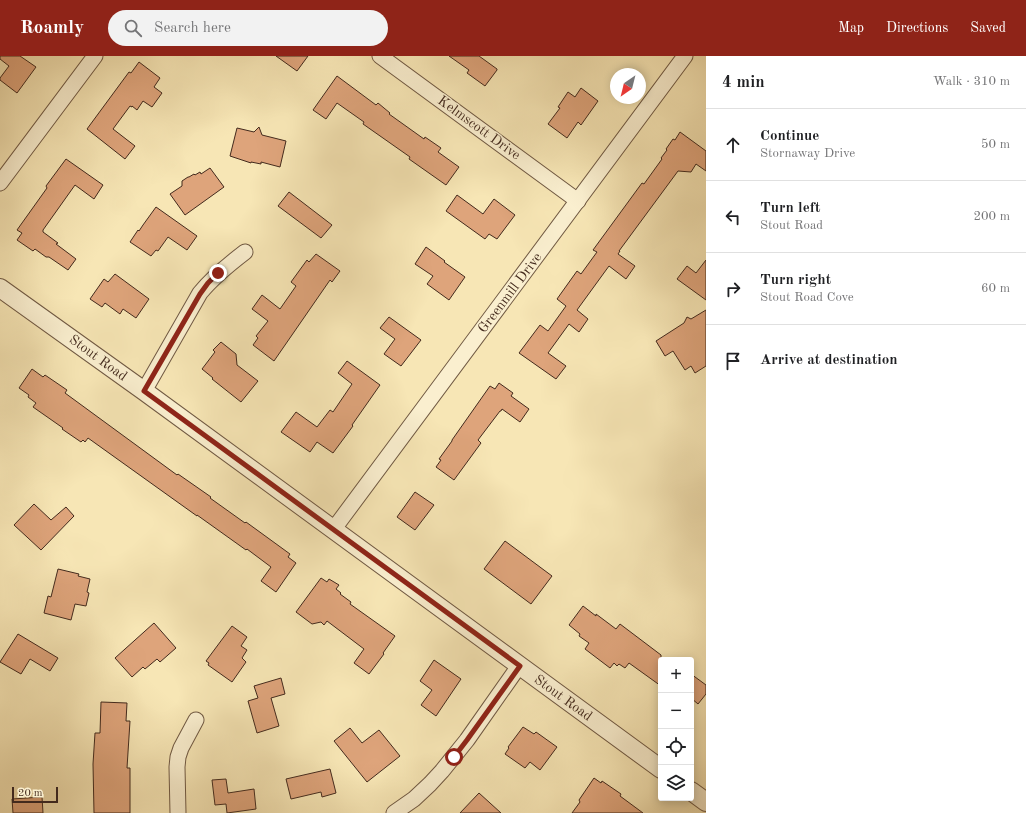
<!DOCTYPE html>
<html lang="en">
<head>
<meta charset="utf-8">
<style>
	body { margin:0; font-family:"Old Standard TT",serif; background:#f2f2f2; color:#202124 }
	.controls { position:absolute; right:12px; bottom:12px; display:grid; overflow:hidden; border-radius:4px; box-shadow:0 2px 10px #0003 }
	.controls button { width:36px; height:36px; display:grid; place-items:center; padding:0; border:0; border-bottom:1px solid #e0e0e0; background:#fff; color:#202124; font:20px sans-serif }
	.compass { position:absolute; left:610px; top:12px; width:36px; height:36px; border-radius:50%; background:#fff; box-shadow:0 2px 10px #0003; rotate:215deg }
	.scale { position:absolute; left:12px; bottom:10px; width:46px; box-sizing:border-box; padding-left:4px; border:2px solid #432a1d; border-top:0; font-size:11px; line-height:14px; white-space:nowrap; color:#432a1d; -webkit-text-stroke:3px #faefcf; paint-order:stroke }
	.stop { position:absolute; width:12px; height:12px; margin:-9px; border:3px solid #8f2418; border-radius:50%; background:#fff }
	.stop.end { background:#8f2418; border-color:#fff; box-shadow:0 1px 4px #0008 }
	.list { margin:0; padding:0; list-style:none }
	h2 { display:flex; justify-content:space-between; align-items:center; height:52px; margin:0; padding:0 16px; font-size:17px }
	h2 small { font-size:13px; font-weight:400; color:#757577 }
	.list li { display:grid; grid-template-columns:26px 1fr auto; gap:12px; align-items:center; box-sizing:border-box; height:72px; padding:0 16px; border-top:1px solid #e0e0e0 }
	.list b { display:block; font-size:15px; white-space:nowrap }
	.list p { margin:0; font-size:13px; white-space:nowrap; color:#757577 }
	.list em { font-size:13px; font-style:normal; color:#757577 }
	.icon { flex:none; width:22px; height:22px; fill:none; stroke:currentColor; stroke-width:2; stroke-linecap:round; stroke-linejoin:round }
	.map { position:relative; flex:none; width:706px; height:757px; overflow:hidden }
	header { display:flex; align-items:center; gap:24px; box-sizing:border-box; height:56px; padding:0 20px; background:#8f2418; color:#fff }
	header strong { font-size:19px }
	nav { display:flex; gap:22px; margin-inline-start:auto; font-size:14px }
	.search { width:280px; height:36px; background:#f2f2f2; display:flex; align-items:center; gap:10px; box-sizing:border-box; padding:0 14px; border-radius:22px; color:#757577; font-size:15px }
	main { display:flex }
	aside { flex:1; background:#fff }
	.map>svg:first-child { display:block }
</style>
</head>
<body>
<header>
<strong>Roamly</strong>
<div class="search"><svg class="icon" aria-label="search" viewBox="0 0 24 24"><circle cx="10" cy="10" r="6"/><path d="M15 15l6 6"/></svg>Search here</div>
<nav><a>Map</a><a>Directions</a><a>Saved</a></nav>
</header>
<main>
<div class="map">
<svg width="706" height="757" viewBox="0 0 706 757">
	<rect width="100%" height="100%" fill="#f7e6b5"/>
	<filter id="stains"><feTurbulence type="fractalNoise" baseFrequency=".005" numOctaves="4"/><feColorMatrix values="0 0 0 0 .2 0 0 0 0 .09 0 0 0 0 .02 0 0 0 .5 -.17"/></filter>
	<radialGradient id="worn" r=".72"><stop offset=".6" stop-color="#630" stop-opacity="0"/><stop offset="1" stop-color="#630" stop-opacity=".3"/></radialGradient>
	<g fill="#dea47b" stroke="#432a1d">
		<polygon points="0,0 20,0 36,11 17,37 0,24 0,22 9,10 0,3"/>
		<polygon points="276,0 308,0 297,15"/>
		<polygon points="449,0 479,0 497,13 497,14 485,30 467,17 469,14"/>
		<polygon points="139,6 160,22 154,31 162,37 152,51 143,45 137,54 132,50 132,51 130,50 113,73 135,90 125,103 87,73 129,16 131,17"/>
		<polygon points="337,20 376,49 378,47 390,57 389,58 424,83 425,81 441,92 438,96 459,111 446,129 409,103 410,101 363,68 364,66 337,47 326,63 313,54"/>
		<polygon points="581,32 598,45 581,69 578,66 567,82 548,68 560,52 558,51 568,36 575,41"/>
		<polygon points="259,71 262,79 286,85 280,111 261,106 261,108 251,106 251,107 230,100 237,72 254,76"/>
		<polygon points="680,76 706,95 706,115 696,108 691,116 678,115 619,195 620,195 618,198 635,210 626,223 609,210 577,254 588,263 579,276 569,268 548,297 566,310 556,323 519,297 540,269 548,275 566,250 557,243 577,215 581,218 597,196 593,194 642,127 644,128 662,103 661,102 667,94 666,93 673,83 675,84"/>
		<polygon points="66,103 103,129 94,143 75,129 43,174 43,176 58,187 56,188 76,203 68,214 49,201 46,201 35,193 33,195 17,184 22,177 17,174 47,132 46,130"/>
		<polygon points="210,112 224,131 185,159 170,138 182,130 182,125 188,121 189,121 194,118 195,119 200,116 201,118"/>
		<polygon points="289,136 332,169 321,182 278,150"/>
		<polygon points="457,139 483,158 494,143 515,159 497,183 489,178 485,183 446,155"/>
		<polygon points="156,151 197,180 187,194 168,181 158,195 156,194 151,200 130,186 138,174 139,175 143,169"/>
		<polygon points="426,191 445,205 444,206 465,221 449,244 427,228 433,220 415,208"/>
		<polygon points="316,198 340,215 332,226 330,224 274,305 253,289 258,282 256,280 268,265 252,253 262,239 280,253 296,230 291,226 307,204 309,206"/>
		<polygon points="706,204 706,244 677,223 687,210 696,217"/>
		<polygon points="115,218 149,243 136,262 123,253 120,258 105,247 102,251 90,243 104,223 108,226"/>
		<polygon points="706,254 706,310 695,317 691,310 685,314 673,295 665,300 656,285 684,267 687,261 691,263"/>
		<polygon points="389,261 421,284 401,310 384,298 395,283 380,272"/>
		<polygon points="221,286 236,298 237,309 258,325 241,346 212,323 213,322 202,313 215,296 213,294"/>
		<polygon points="347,305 380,329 352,369 353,370 333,397 317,386 310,396 281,376 296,356 317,371 330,354 333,356 352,328 338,317"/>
		<polygon points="32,313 43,321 45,319 67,334 65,337 177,419 178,418 211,441 210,442 245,467 246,466 290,498 288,501 296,507 276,536 261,525 271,511 247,493 246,494 197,459 197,460 169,440 88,382 85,386 83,384 81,386 62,373 63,372 33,351 36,347 28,341 29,339 19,332"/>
		<polygon points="499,327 513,337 511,340 529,353 520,366 502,353 501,355 500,355 478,384 481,387 454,424 436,411 441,404 439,403 452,385 452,384 490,330 495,333"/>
		<polygon points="415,436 434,449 415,474 397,461"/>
		<polygon points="34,448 51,464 66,451 74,460 41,494 14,469"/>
		<polygon points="505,485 552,520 531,548 484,513"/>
		<polygon points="58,513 79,518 78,520 90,523 87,536 89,537 86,550 75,548 71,564 44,557 48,540 51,541"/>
		<polygon points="321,522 327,526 329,523 339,529 336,533 341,537 340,538 351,546 350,548 395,580 383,597 384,598 369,618 354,607 364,593 327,565 324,569 321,566 312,568 296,556"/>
		<polygon points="583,550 596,560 596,558 616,573 620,568 661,599 661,630 629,607 625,612 619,608 617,610 614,607 610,612 585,593 589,587 579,580 580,578 569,569"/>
		<polygon points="154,567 176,592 160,606 157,603 145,613 143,611 132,621 115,602"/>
		<polygon points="232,570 247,581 241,590 247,594 242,602 246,606 232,626 208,609 209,607 206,605"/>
		<polygon points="18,578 58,602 50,615 30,603 21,618 0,606"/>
		<polygon points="434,604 461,623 436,660 421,649 432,634 420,625"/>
		<polygon points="691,618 706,629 706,638 698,648 691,642"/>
		<polygon points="281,622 285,638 271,642 279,670 257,677 248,645 258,642 254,630"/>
		<polygon points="101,646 127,647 126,665 130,665 127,712 130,712 130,757 94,757 93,708 95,677 100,677"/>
		<polygon points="523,671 534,678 536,676 557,691 540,714 530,706 525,712 505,698 509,692 508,691"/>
		<polygon points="350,672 362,687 379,674 400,700 367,726 334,685"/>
		<polygon points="330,713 336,737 322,741 321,736 291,743 286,723"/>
		<polygon points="594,722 601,727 602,725 621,738 620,740 643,757 572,757 580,746 579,744"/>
		<polygon points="226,723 228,737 254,733 256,753 227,757 226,748 215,749 212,724"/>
		<polygon points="479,737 501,757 460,757"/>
		<polygon points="42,741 43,757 13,757 12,743"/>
	</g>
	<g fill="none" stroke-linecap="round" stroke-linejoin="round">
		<g stroke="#705943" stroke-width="17">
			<g id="minor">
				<polyline points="380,0 578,145"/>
				<polyline points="0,127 95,0"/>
				<path d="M144 335 200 237C213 221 228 209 245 196"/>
				<polyline points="333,474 685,0"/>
				<polyline points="178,757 177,711 178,701 181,692 196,664"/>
				<polyline points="394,757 414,743 430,728 442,715 467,684 519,610"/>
			</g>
		</g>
		<g stroke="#705943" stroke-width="20">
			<g id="tertiary">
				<polyline points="0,232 144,335 661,713"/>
				<polyline points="691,735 706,746"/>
			</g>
		</g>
		<use href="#minor" stroke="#faefcf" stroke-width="15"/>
		<use href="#tertiary" stroke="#faefcf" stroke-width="18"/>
	</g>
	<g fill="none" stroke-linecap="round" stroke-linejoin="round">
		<polyline stroke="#8f2418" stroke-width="5" points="218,217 208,227 200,238 144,335 520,610 467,684 454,701"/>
	</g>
	<g text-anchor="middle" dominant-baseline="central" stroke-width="3" stroke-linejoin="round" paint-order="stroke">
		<g font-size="14" fill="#432a1d" stroke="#faefcf">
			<text transform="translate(479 72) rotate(36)">Kelmscott Drive</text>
			<text transform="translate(510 237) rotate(-53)">Greenmill Drive</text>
			<text transform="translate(98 302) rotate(36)">Stout Road</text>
			<text transform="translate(563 642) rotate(36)">Stout Road</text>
		</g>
	</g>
	<rect width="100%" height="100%" filter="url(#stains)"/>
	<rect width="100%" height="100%" fill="url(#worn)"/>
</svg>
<div class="controls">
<button>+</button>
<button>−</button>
<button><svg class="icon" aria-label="locate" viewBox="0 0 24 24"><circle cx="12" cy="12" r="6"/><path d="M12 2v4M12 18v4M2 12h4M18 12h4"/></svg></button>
<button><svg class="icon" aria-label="layers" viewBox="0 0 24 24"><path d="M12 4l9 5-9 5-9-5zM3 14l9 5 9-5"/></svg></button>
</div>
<svg class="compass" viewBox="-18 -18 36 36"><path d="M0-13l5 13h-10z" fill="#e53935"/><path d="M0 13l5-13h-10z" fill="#757577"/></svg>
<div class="scale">20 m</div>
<div class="stop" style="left:454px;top:701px"></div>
<div class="stop end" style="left:218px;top:217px"></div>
</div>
<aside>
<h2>4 min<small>Walk · 310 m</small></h2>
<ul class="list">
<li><svg class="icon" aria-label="ahead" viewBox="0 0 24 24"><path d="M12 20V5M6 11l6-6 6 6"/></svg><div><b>Continue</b><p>Stornaway Drive</p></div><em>50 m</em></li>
<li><svg class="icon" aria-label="left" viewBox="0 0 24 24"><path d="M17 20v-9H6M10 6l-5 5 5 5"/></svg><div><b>Turn left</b><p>Stout Road</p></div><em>200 m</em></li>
<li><svg class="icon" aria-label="right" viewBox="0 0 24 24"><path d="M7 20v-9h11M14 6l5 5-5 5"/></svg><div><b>Turn right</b><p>Stout Road Cove</p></div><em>60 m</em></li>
<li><svg class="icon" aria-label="arrive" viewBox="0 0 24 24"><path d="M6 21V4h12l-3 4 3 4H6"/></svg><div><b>Arrive at destination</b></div></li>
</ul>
</aside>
</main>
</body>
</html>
